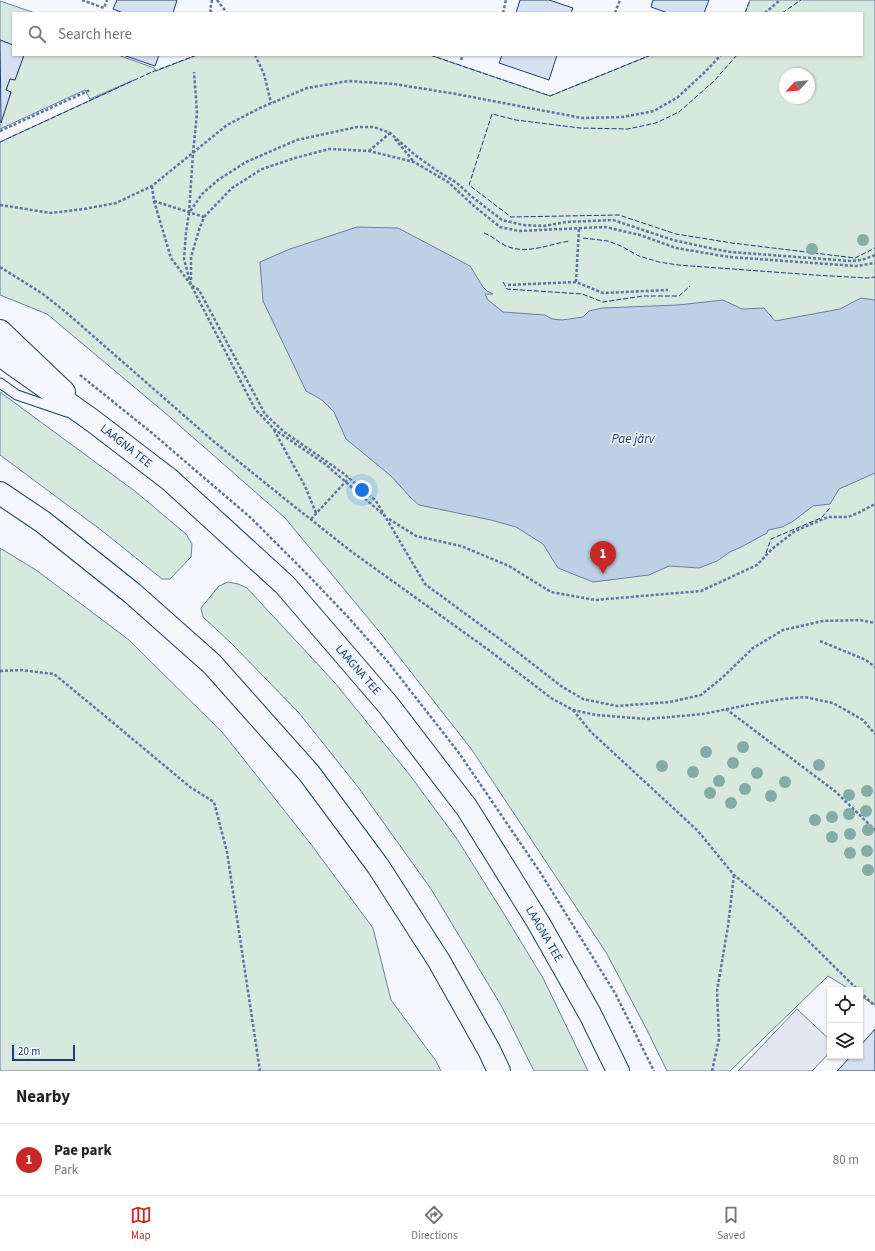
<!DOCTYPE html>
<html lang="en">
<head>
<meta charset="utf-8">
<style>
	body { margin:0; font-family:"Source Sans 3",sans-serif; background:#f6f6f6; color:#222 }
	.controls { position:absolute; right:12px; bottom:12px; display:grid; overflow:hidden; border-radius:0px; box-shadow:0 1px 3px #0004 }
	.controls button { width:36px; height:36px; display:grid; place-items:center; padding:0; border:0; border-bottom:1px solid #e0e0e0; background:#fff; color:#222; font:20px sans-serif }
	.compass { position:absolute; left:779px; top:68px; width:36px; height:36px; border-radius:50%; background:#fff; box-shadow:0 1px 3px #0004; rotate:244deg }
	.scale { position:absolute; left:12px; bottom:10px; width:63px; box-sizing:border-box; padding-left:4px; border:2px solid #1d3f73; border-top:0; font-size:11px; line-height:14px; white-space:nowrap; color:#1d3f73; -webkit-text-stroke:3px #f4f7fb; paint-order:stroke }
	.you { position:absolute; left:362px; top:490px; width:14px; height:14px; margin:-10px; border:3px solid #fff; border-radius:50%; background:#1a73e8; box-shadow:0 0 0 6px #1a73e833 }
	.badge { display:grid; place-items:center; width:26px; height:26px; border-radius:50%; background:#c62828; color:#fff; font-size:13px; font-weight:700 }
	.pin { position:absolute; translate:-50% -33px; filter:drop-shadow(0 1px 2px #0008) }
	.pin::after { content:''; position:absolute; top:21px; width:14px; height:12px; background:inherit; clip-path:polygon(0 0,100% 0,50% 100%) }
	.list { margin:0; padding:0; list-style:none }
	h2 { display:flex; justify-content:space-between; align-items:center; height:52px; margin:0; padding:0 16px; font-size:17px }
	h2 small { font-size:13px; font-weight:400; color:#767676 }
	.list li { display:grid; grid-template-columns:26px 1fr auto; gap:12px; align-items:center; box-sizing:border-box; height:72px; padding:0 16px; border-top:1px solid #e0e0e0 }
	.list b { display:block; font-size:15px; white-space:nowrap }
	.list p { margin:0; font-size:13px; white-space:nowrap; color:#767676 }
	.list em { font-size:13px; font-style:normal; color:#767676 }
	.icon { flex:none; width:22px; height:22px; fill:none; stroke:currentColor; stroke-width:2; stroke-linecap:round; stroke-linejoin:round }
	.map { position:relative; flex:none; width:875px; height:1071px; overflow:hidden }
	.search { position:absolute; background:#fff; box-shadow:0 1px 3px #0004; left:12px; right:12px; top:12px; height:44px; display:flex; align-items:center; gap:10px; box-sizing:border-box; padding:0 14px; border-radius:0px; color:#767676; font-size:15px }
	.sheet { height:124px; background:#fff }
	nav { display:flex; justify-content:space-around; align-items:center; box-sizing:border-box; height:56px; border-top:1px solid #e0e0e0; background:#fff; font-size:11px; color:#767676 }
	nav a { display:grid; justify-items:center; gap:2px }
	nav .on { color:#c62828 }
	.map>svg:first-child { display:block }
</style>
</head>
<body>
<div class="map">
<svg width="875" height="1071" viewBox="0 0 875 1071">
	<rect width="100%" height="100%" fill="#f4f7fb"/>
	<g fill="#d7e8df" stroke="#687fa3" fill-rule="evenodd">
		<path d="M750 0H875V1005L860 996V990H851L828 976 730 1071H667L647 1030 607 954 472 750 378 630 285 518 164 412 47 314 0 295V142L134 80 90 99 85 90 0 129V123L11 93 6 90 10 79 15 80 24 55H118L154 68 156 71 197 55H430L550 96 651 55H862V13H745ZM785 74H809V98H785Z"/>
		<polygon points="0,1 35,13 13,13 13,45 0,40"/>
		<polygon points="0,392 136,492 186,534 192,544 191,557 170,579 162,579 101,530 0,455"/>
		<polygon points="0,548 36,570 129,640 223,733 310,843 373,928 391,1000 436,1061 441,1071 0,1071"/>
		<polygon points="228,582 238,584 247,588 335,683 409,774 457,839 504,914 543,978 588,1071 534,1071 502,1007 431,889 358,787 299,713 231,643 203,617 201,608 219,586"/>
	</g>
	<polygon fill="#e3e8f0" stroke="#687fa3" points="797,1009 830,1040 830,1052 812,1071 738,1071"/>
	<polygon fill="#bed0e5" stroke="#687fa3" points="357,227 398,228 470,266 483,287 487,291 493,294 485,294 488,300 503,312 545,315 552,319 562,320 583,317 589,311 602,308 678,305 723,300 742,309 764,308 775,321 840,309 861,298 875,300 875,473 839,489 830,504 813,506 792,522 782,527 768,530 767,533 743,546 730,552 717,561 699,568 669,566 649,575 593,582 558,568 543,544 516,527 491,520 419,505 411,498 391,476 346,439 334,412 322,400 306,391 263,301 260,262 290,249"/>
	<g fill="#d5e0f0" stroke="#1d3f73">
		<polygon points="117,0 177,0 173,13 120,13 121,12 113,9"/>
		<polygon points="520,0 549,0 573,8 571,13 516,13"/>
		<polygon points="653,0 709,0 704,13 668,13 651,7"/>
		<polygon points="0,40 13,45 13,55 24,55 15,80 10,79 6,90 11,92 1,123"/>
		<polygon points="123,55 159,55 155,66"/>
		<polygon points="502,55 557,55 549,80 499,63"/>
		<polygon points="875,1029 875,1071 837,1071 851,1056 860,1056 860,1046"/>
	</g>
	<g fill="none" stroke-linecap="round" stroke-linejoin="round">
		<g stroke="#1d3f73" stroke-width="11">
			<polyline id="lane" points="0,383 17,395 67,412"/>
		</g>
		<g stroke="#1d3f73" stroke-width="24">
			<polyline id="secondary" points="0,331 64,392"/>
		</g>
		<g stroke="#1d3f73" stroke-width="24">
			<g id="primary">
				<polyline points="0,355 93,421 170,480 285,585 389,706 467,808 538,922 590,1014 618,1071"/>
				<polyline points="0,493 43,522 132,593 212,664 309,773 378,866 439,961 489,1050 499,1071"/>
			</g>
		</g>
		<g stroke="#5e769c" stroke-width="2.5" stroke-dasharray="3 2" stroke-linecap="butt">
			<polyline points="82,0 104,8 107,0"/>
			<polyline points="212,0 210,10 212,13"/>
			<polyline points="217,0 227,13"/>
			<polyline points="503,13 506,0"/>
			<polyline points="615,13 620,0"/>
			<polyline points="765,13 780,0"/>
			<polyline points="255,55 264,74 271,103"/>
			<polyline points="461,60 463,55"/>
			<polyline points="0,131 90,90"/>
			<polyline points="395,139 414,162"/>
			<polyline points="369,151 390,133 391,134"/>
			<polyline points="152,186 154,201 171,258 191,285 255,409 274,429 325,464 385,516"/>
			<polyline points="154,201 204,217"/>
			<polyline points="0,205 51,213 84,209 116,203 152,186 227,125 260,108 307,88 349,81 394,84 456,94 582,118 623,117 654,111 678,97 705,72 721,55"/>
			<polyline points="189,213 193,153 197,113 194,72"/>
			<polyline points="875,255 862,260 850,261 730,252 714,249 673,240 613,220 566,222 544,226 523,225 502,220 471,196 457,183 436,170 415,155 390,133 374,127 357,127 297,140 246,162 218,180 202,194 189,213 186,233 184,259 191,285 199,290 265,414 283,431 343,473 376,501 425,584 516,651 561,686 583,699 617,706 670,702 701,695 723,677 753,648 783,630 823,621 860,620 875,623"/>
			<polyline points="0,267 43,294 68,314 212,440 285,499 352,552 490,651 551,698 573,710 596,715 647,719 703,714 747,705 783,699 805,697 833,703 863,720 875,734"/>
			<polyline points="191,280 191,257 199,230 204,217 232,188 262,169 295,158 329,149 369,151 414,162 448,182 474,206 500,227 519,231 605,227 640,235 676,248 729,257 856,266 875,263"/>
			<polyline points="576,282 579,228"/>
			<polyline points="508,285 576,282 603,293 668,290"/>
			<polyline points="80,375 152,433 251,518 305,572 348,617 388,662 459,753 540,872 615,993 654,1071"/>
			<polyline points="274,430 286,452 305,486 316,513"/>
			<polyline points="311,519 349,478"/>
			<polyline points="389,519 416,536 461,546 509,566 551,592 595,600 701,591 757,565 772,549 795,531 828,517 848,517 858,513 875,504"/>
			<polyline points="820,641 866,660 875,667"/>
			<polyline points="0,671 21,670 54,674 99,711 190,787 214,802 227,852 260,1071"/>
			<polyline points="726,709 836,792 875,830"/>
			<polyline points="573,710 591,732 698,831 734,875 778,911 858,990"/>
			<polyline points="860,992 875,1006"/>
			<polyline points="712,1071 719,1039 717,991 728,926 734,875"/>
		</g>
		<use href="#lane" stroke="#f4f7fb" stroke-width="9"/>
		<use href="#secondary" stroke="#f4f7fb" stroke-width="22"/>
		<use href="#primary" stroke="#f4f7fb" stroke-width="22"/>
		<g stroke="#1d3f73" stroke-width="1" stroke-dasharray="5 2" stroke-linecap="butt">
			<polyline points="745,13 750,0"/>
			<polyline points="782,13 801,0"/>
			<polyline points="430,55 550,96 651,55"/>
			<polyline points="737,55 714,81 679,112 656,123 628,129 580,128 516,120 492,114 469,185 511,217 619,215 676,234 732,243 855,258 875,248"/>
			<polyline points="0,142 152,72 197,55"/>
			<path d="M484 233C492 236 498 242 506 246 527 255 549 244 570 241"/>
			<polyline points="583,238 608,241 621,246 639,256 659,262 678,265 814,275 867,278 875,277"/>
			<polyline points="503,282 507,289 582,294 603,302 643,296 679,296 690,286"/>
			<polyline points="766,553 771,539 821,518 831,507"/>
		</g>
	</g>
	<g fill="#86aba6">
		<circle cx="863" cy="240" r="6"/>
		<circle cx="812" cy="249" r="6"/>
		<circle cx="743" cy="747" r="6"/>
		<circle cx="706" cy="752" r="6"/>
		<circle cx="733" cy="763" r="6"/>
		<circle cx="819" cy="765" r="6"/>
		<circle cx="662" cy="766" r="6"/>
		<circle cx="693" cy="772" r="6"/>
		<circle cx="757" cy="773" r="6"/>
		<circle cx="719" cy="781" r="6"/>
		<circle cx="785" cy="782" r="6"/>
		<circle cx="745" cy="789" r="6"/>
		<circle cx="867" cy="791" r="6"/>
		<circle cx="710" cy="793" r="6"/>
		<circle cx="849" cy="795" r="6"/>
		<circle cx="771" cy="796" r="6"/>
		<circle cx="731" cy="803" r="6"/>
		<circle cx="866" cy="811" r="6"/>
		<circle cx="849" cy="814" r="6"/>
		<circle cx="832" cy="817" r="6"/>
		<circle cx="815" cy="820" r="6"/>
		<circle cx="868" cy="830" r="6"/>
		<circle cx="850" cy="834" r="6"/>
		<circle cx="832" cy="837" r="6"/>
		<circle cx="867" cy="851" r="6"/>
		<circle cx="850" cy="853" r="6"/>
		<circle cx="868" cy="870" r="6"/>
	</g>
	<g text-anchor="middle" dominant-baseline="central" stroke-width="3" stroke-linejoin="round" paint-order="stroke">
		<g font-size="12" fill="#1d3f73" stroke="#f4f7fb">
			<text transform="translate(126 446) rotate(38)">LAAGNA TEE</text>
			<text transform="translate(358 670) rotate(49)">LAAGNA TEE</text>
			<text transform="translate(544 934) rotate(60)">LAAGNA TEE</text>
		</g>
		<g font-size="13" font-style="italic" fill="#1d3f73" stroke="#f4f7fb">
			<text x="633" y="439">Pae järv</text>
		</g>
	</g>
</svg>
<div class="controls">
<button><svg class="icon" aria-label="locate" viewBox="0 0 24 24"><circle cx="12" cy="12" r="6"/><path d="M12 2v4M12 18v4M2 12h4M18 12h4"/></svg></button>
<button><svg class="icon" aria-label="layers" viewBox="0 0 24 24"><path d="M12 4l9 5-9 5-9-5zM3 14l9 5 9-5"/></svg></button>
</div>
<svg class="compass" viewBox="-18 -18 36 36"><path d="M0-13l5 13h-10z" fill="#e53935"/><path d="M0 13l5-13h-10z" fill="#767676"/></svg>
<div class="scale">20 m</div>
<div class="you"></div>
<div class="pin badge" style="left:603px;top:574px">1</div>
<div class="search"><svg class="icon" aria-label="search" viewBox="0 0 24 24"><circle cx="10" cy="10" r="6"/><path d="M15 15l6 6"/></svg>Search here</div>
</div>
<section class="sheet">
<h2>Nearby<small></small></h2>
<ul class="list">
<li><span class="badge">1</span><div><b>Pae park</b><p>Park</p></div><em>80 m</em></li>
</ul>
</section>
<nav>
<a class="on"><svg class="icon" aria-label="map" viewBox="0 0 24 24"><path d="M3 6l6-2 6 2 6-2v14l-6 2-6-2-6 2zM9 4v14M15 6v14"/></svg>Map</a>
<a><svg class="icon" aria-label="directions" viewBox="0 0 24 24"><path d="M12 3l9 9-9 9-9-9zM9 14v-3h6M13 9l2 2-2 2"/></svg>Directions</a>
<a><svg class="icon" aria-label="saved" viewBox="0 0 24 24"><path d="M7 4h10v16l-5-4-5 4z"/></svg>Saved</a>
</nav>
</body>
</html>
